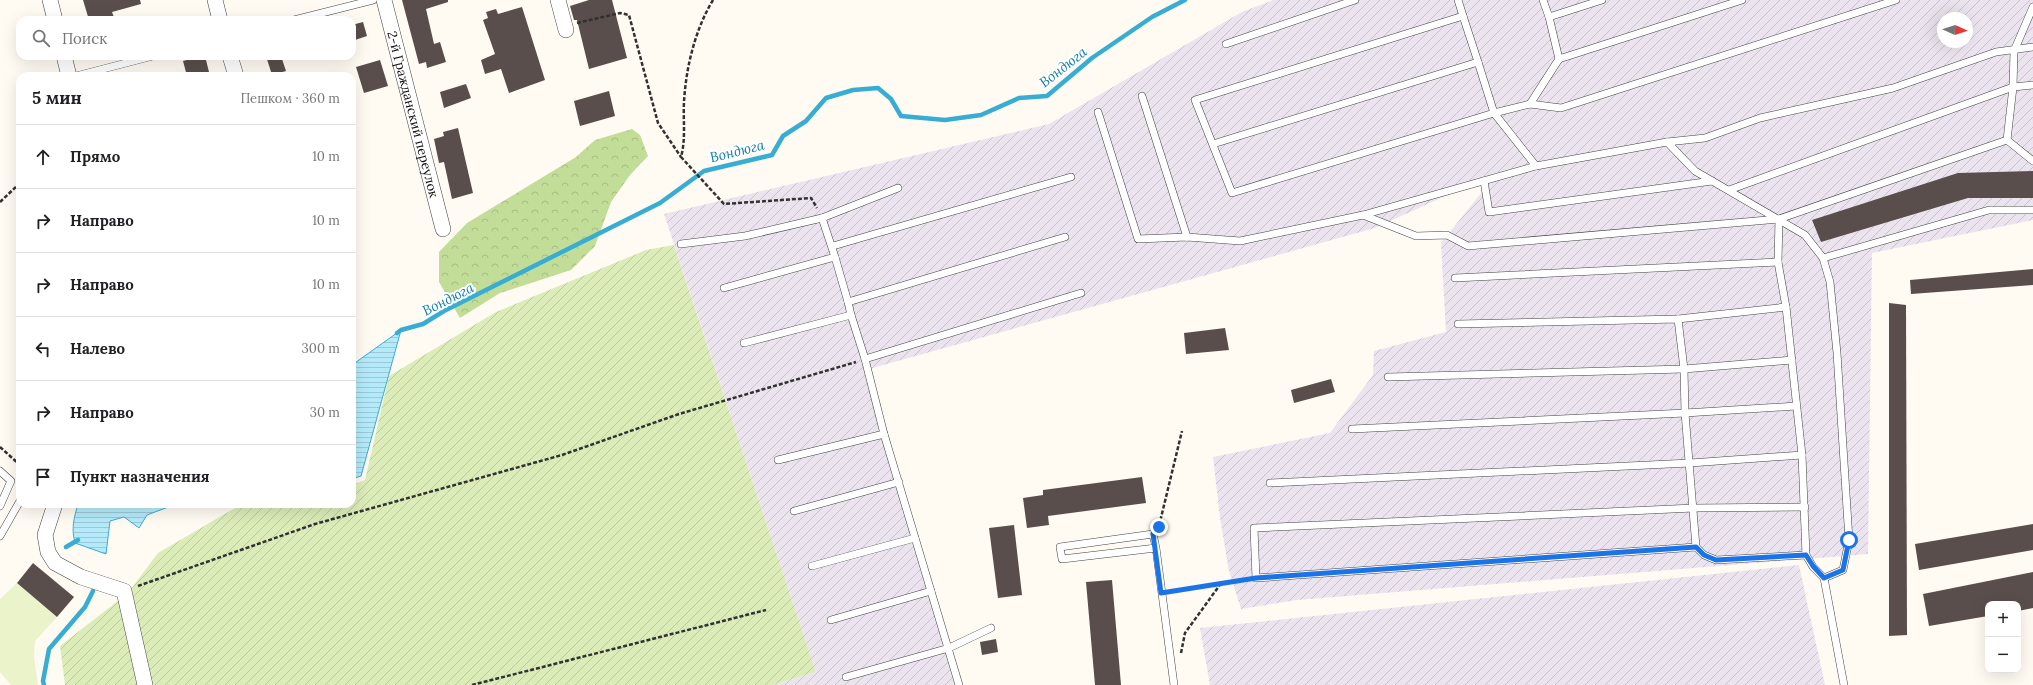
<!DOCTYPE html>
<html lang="ru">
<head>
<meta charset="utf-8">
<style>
	body { margin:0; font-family:Lora,serif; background:#f6f6f6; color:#202124 }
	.controls { position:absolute; right:12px; bottom:12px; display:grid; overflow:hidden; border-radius:8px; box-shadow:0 4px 16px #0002 }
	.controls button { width:36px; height:36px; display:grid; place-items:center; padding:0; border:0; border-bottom:1px solid #e0e0e0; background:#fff; color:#202124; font:20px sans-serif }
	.compass { position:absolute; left:1937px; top:12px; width:36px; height:36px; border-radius:50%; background:#fff; box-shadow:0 4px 16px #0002; rotate:93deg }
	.stop { position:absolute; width:12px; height:12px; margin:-9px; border:3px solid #1a73e8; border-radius:50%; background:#fff }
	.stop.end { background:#1a73e8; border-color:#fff; box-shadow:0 1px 4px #0008 }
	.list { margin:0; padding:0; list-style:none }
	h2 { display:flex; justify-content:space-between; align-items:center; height:52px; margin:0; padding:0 16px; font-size:17px }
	h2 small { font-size:13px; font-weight:400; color:#757577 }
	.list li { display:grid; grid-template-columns:26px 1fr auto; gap:12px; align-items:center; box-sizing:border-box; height:64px; padding:0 16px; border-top:1px solid #e0e0e0 }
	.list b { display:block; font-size:15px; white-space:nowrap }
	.list em { font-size:13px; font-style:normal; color:#757577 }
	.icon { flex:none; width:22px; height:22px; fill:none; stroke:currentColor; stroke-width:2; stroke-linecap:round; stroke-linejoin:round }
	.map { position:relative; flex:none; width:2033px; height:685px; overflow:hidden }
	.search { position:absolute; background:#fff; box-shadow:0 4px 16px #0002; left:16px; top:16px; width:340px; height:44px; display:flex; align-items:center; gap:10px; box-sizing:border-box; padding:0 14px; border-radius:12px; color:#757577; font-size:15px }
	.panel { position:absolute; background:#fff; box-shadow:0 4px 16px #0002; left:16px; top:72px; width:340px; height:436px; border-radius:12px }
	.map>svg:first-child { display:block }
</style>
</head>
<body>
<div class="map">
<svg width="2033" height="685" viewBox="0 0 2033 685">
	<defs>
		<pattern id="industrial-furrows" width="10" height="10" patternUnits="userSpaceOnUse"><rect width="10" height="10" fill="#ebe4ee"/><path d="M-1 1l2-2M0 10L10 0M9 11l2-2" fill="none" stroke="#c8c2cb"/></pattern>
		<pattern id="forest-crowns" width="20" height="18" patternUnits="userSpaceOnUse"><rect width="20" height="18" fill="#c2dd97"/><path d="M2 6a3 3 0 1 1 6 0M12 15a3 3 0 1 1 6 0" fill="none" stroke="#a6bc81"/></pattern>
		<pattern id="garden-furrows" width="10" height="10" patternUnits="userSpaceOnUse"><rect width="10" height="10" fill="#dbecb9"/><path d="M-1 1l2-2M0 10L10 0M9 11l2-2" fill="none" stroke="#bbc99e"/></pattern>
		<pattern id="water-rules" width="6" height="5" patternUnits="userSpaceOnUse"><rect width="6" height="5" fill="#b4eaf9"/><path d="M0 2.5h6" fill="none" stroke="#9ac8d4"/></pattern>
	</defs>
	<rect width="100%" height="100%" fill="#fffaf2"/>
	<g fill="url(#industrial-furrows)" fill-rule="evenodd">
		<path d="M1273 0H2033V220L1872 253 1868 554 1297 600 1241 609 1229 571 1220 518 1213 457 1330 433 1373 375 1374 351 1446 332 1441 243 1498 172 1375 228 869 369 891 451 962 685H773L816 672 664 214 1049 124 1242 12ZM1943 18H1967V42H1943Z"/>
		<polygon points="1799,565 1825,685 1210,685 1200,628"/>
	</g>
	<polygon fill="url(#forest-crowns)" points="632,129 640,135 648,156 630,175 611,202 595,246 571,270 500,293 460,318 439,282 439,252 467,223 576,157 595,140"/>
	<polygon fill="url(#garden-furrows)" points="674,245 816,672 773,685 65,685 60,646 128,593 158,553 235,508 244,504 352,504 352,485 365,480 389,376 496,312 646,250"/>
	<polygon fill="#ebf3cb" points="17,583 57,617 35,641 34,657 38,685 11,685 0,672 0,599"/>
	<g fill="url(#water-rules)" stroke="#37add4">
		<polygon points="401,330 361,476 352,479 352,365"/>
		<path d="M78 504H171V506L147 515 139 528 124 517 110 521 106 554 75 543C71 528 74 518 78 504Z"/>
	</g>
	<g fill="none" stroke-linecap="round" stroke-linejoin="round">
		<g stroke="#37add4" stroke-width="4.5">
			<polyline points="397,333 401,330 423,324 444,311 660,203 704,171 772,155 783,136 806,121 826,98 853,90 878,88 891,99 901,116 945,120 981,115 1019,98 1047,96 1092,58 1152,17 1185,0"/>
			<polyline points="66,547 78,540"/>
			<polyline points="44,685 43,681 49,649 85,607 93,591"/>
		</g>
	</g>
	<g fill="#594e4b">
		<polygon points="83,0 140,0 141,4 112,12 115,20 89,20"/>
		<polygon points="402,0 448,0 448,2 426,9 434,44 440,42 446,62 427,68 426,62 419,64"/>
		<polygon points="589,0 612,0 627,58 589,69 577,20 574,20 570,6"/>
		<polygon points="522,7 545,80 509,93 501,69 485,74 481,60 495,54 483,20 488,18 486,12 496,9 498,14"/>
		<polygon points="363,22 367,36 352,41 352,25"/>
		<polygon points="201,56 205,56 210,76 187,76 183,61"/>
		<polygon points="266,56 281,56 286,71 272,75"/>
		<polygon points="380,60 388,86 364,93 356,67"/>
		<polygon points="466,84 471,98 444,108 440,92"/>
		<polygon points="609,91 615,116 580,126 574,101"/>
		<polygon points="458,128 473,193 452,199 444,162 439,163 434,139 444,136 443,132"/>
		<polygon points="2033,171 2033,198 1968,198 1821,242 1812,220 1958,173"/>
		<polygon points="2033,269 2033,285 1911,294 1910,280"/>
		<polygon points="1889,303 1906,305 1907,635 1889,636"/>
		<polygon points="1225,328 1229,350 1186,354 1184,333"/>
		<polygon points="1331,379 1335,392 1294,403 1291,390"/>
		<polygon points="1142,477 1146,503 1048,516 1049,525 1027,528 1023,498 1043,495 1043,490"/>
		<polygon points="2033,524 2033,550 1919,570 1915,544"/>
		<polygon points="1014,525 1022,595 998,598 989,528"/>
		<polygon points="33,563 74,597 57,617 17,583"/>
		<polygon points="2033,572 2033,608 2018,611 2018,604 1988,604 1988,616 1929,626 1923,594"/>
		<polygon points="1112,580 1121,685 1095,685 1086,582"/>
		<polygon points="996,639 998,652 982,655 980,642"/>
	</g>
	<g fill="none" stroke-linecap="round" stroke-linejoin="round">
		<g stroke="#424242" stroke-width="8">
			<g id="lane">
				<polyline points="1458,0 1463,16 1195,100 1232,193 1494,113 1530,104 1559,59 1549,17"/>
				<polyline points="1543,0 1549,17 1602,0"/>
				<polyline points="294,20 373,0"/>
				<polyline points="1226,44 1355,0"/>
				<polyline points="1559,59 1742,0"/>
				<polyline points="1478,62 1494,113 1536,166 1667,142"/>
				<polyline points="76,76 153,56"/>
				<polyline points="1142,96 1187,237"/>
				<polyline points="1530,104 1561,108 1896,0"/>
				<polyline points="1098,112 1138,239 1187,237 1240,241 1363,215 1536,166"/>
				<polyline points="2007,140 2013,87 2014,51 2033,7"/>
				<polyline points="1213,144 1478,62 1463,16"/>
				<polyline points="1484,181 1489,212 1712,181"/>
				<polyline points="1729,190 2013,87 2033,85"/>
				<polyline points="1363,215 1416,236 1447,235 1468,246 1779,219 2007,140 2033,161"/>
				<polyline points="822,218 898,188"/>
				<polyline points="1779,219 1778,262 1786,307 1802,455 1806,555 1813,567 1824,578 1844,685"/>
				<polyline points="681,244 745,236 822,218 835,257 724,288"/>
				<polyline points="833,246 1071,177"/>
				<polyline points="835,257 848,302"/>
				<polyline points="1823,258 1989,210 2033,210"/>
				<polyline points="1455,278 1778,262"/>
				<polyline points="851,315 865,359 1081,293"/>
				<polyline points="1678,319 1786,307"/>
				<polyline points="1458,324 1678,319 1684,369 1685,413 1696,547"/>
				<polyline points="744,343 851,315 848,302 1065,237"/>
				<polyline points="865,359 884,434 959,685"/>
				<polyline points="1388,377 1684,369 1792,360"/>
				<polyline points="1352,429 1685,413 1796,406"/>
				<polyline points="778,460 884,434"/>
				<polyline points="0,471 11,481 0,506"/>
				<polyline points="1270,483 1690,463 1802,455"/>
				<polyline points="1805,507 1694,508 1254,528 1256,578 1696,547 1704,555 1716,560 1806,555"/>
				<polyline points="794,511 899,482"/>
				<polyline points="0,536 20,501"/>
				<polyline points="1156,548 1062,559 1060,547 1153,534 1156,548 1174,685"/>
				<polyline points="812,566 915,538"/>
				<polyline points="1824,578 1843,570 1849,540 1837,353 1830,282 1823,258 1805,235 1695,171 1667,142 1705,138 1760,118 1893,88 1996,52 2033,47"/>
				<polyline points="831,620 931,591"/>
				<polyline points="846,677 949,648 991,628"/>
			</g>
		</g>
		<g stroke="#424242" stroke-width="16">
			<g id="street">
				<polyline points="50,0 55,20"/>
				<polyline points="215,0 220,20"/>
				<path id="s1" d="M384 0 443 229"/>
				<polyline points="558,0 566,30"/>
				<polyline points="64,56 69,76"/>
				<polyline points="230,56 236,76"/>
				<polyline points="55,504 45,535 48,552 55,563 81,577 124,591 145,685"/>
			</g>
		</g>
		<g stroke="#313131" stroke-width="2.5" stroke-dasharray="4 2" stroke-linecap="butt">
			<path d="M713 0C695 30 686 67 684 102 683 121 686 139 681 157L724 204 811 198 817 208"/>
			<polyline points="577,23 620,13 629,15 658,123 681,157"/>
			<polyline points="0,202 20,183"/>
			<polyline points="0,447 20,465"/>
			<polyline points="1159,526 1182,431"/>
			<polyline points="138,586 315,524 562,455 679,414 856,362"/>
			<polyline points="1171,591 1247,579"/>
			<polyline points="1181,653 1185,633 1222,582"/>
			<polyline points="472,685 766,610"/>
		</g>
		<use href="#lane" stroke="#fff" stroke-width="7"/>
		<use href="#street" stroke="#fff" stroke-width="15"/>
	</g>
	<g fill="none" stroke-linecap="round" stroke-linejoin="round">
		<polyline stroke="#1a73e8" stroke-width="5" points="1159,527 1153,534 1161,593 1256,578 1696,547 1704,555 1716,560 1806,555 1813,566 1824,578 1843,570 1849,540"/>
	</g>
	<g text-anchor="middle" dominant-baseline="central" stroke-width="4" stroke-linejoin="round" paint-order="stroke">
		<g font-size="13" fill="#0f0f0f" stroke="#fff">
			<text stroke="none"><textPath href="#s1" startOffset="118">2-й Гражданский переулок</textPath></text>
		</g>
		<g font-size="14" font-style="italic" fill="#117ea8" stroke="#fff">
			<text transform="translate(1063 67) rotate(-38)">Вондюга</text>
			<text transform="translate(737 151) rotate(-14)">Вондюга</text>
			<text transform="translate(448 299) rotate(-27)">Вондюга</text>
		</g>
	</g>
</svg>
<div class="controls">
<button>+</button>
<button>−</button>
</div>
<svg class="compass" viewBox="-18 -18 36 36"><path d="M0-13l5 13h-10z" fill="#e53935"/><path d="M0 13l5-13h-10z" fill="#757577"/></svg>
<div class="stop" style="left:1849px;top:540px"></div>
<div class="stop end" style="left:1159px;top:527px"></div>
<div class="search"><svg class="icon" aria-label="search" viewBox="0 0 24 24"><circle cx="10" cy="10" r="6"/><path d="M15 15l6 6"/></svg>Поиск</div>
<section class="panel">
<h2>5 мин<small>Пешком · 360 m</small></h2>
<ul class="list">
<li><svg class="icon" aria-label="ahead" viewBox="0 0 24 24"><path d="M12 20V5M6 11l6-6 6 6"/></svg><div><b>Прямо</b></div><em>10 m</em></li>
<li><svg class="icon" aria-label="right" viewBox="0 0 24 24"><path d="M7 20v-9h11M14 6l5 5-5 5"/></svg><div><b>Направо</b></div><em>10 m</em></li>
<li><svg class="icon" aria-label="right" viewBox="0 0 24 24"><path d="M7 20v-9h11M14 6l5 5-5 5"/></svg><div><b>Направо</b></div><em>10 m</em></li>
<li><svg class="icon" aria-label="left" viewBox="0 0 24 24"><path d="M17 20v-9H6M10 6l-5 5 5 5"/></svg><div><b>Налево</b></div><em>300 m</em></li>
<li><svg class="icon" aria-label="right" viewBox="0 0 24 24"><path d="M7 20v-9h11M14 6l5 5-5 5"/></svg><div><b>Направо</b></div><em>30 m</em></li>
<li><svg class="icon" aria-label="arrive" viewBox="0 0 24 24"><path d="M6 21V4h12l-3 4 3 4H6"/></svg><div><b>Пункт назначения</b></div></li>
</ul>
</section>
</div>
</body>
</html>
